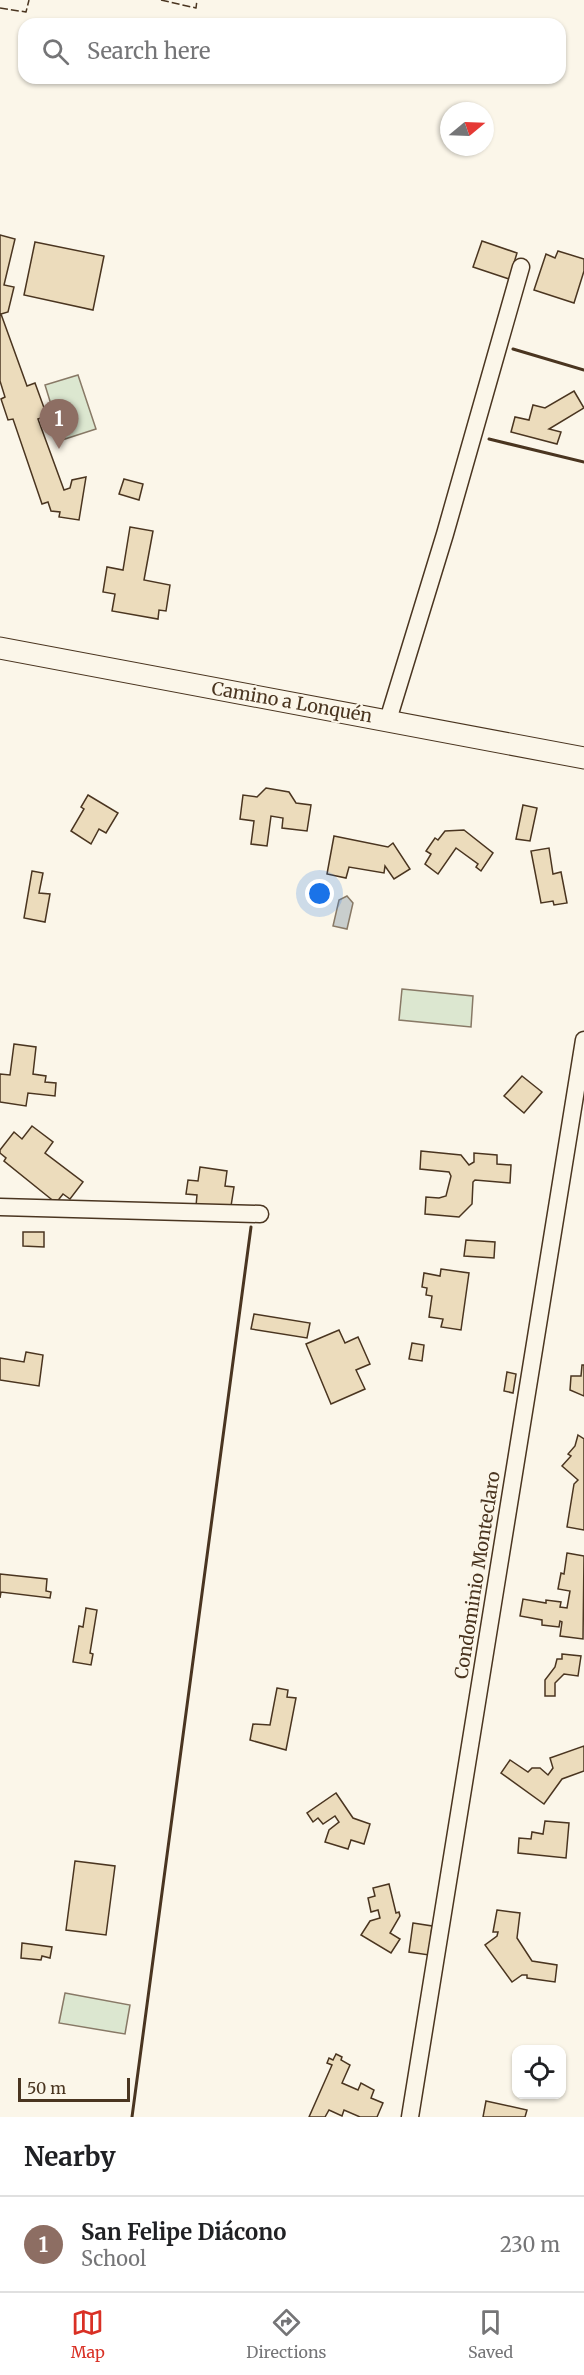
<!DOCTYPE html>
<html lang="en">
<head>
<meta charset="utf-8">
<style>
	body { margin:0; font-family:Merriweather,serif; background:#f6f6f6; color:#202124 }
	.controls { position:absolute; right:18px; bottom:18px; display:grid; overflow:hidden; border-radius:12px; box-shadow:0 2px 4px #0004 }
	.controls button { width:54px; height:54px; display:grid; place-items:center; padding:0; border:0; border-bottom:2px solid #e0e0e0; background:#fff; color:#202124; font:30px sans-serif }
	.compass { position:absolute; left:440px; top:102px; width:54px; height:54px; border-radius:50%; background:#fff; box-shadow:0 2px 4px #0004; rotate:71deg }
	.scale { position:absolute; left:18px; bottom:15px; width:112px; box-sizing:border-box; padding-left:6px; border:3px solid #4a3520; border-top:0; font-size:16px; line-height:21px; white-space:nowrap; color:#4a3520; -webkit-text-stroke:4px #fbf6e9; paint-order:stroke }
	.you { position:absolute; left:320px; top:894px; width:21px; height:21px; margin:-15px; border:4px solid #fff; border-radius:50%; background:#1a73e8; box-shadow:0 0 0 9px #1a73e833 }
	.badge { display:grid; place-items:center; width:39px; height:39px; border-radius:50%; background:#d93025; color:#fff; font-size:20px; font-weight:700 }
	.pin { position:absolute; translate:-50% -50px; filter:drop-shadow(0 2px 3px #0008) }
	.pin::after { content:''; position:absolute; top:32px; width:21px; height:18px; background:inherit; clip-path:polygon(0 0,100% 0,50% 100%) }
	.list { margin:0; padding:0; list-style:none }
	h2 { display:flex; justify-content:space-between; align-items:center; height:78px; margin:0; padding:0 24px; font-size:26px }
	h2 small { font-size:20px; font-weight:400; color:#757577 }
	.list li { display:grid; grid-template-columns:39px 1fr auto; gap:18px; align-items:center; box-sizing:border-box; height:96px; padding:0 24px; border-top:2px solid #e0e0e0 }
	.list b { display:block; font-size:22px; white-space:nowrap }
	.list p { margin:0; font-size:20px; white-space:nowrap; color:#757577 }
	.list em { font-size:20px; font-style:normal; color:#757577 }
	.icon { flex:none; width:33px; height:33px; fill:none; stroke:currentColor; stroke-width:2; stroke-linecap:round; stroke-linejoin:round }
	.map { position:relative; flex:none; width:584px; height:2117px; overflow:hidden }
	.search { position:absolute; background:#fff; box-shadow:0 2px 4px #0004; left:18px; right:18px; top:18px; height:66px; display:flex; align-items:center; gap:15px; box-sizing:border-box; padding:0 21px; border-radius:18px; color:#757577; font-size:22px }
	.sheet { height:174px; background:#fff }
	nav { display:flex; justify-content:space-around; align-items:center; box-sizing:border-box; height:84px; border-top:2px solid #e0e0e0; background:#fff; font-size:16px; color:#757577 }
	nav a { display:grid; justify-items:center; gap:3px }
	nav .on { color:#d93025 }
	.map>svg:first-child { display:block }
</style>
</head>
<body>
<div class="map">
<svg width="584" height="2117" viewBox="0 0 584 2117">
	<rect width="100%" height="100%" fill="#fbf6e9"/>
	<g fill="#dce7d0" stroke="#887966" stroke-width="1.5">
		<polygon points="78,375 96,429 62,440 45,385"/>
		<polygon points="402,989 473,996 471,1027 399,1020"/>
		<polygon points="65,1993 130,2005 125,2034 59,2023"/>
	</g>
	<polygon fill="#c9cecd" stroke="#887966" stroke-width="1.5" points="347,896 353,903 347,929 333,926 339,900"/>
	<g fill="#ecdcbc" stroke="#4a3520" stroke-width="1.5">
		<polygon points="0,235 15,239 4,285 14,287 8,312 1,314 27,386 35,383 47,416 38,419 64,490 70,488 72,480 86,477 79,520 59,517 60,512 51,511 48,502 42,504 13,419 8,420 1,399 5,397 0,381"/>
		<polygon points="482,241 517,253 509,279 473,267"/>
		<polygon points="35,242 104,256 93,310 24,295"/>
		<polygon points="558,251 584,259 584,271 574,303 534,290 546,254 555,258"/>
		<polygon points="574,391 584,408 549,429 561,432 557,444 511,432 515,417 529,420 533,405 545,408"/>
		<polygon points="124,479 143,484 139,500 119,494"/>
		<polygon points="130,527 153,531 144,580 170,585 166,611 159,610 158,619 112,611 115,594 103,592 107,567 123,570"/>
		<polygon points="266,788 289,792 296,803 311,805 307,831 282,828 283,818 271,816 267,846 251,844 254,821 240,819 243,795 257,797"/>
		<polygon points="88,795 118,813 106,833 99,829 91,844 71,831 84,809 81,807"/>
		<polygon points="523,805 537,808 530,841 516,839"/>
		<polygon points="464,830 493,853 481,871 476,867 478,864 456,848 438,874 425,864 431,854 426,851 435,838 438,840 445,831"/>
		<polygon points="334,836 388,847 393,843 410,869 394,879 385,866 384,873 349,867 346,878 327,874"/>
		<polygon points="549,848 553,874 561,872 567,903 554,905 553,901 541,903 531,851"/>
		<polygon points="32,871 43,873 39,893 50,894 45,922 24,918"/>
		<polygon points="14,1044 36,1047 33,1074 46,1076 45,1082 56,1083 55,1096 28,1093 26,1106 0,1102 0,1074 10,1075"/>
		<polygon points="522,1076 542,1092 524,1113 504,1096"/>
		<polygon points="32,1126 53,1142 45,1153 83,1182 70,1199 63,1194 56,1203 4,1161 6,1158 0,1153 0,1150 14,1132 22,1139"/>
		<polygon points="421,1151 461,1155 469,1165 474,1162 474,1153 497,1155 497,1164 511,1165 510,1183 475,1180 473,1182 472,1204 459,1217 425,1214 426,1197 439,1198 446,1196 451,1176 449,1172 420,1169"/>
		<polygon points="200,1167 227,1171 225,1186 234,1187 231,1206 196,1206 197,1195 186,1194 188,1180 198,1181"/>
		<polygon points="23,1232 44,1232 44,1247 23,1246"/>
		<polygon points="466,1240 495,1242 494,1258 464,1256"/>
		<polygon points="441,1269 469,1273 461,1330 441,1327 443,1319 429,1317 432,1296 426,1295 427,1288 422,1287 424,1273 440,1276"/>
		<polygon points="254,1314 310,1323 307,1338 251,1329"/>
		<polygon points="339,1330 345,1343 358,1337 370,1364 356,1370 365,1389 331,1404 306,1344"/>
		<polygon points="412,1343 424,1345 422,1361 409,1359"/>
		<polygon points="26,1352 43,1355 39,1386 0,1380 0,1358 24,1362"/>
		<polygon points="582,1365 584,1365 584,1396 570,1390 571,1376 581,1376"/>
		<polygon points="507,1372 516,1374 513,1393 504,1391"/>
		<polygon points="578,1435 584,1439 584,1530 567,1527 574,1484 578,1480 562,1466 571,1456 568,1454 575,1446"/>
		<polygon points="567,1553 584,1556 583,1639 560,1636 562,1622 560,1621 559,1627 542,1625 542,1620 520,1616 523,1599 546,1603 546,1600 561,1602 560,1607 567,1608 570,1591 558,1589 561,1573 564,1574"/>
		<polygon points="0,1574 47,1579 46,1591 51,1592 50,1598 1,1592 0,1598"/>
		<polygon points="86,1608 97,1610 90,1653 93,1654 91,1665 73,1662 79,1626 83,1627"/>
		<polygon points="562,1654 581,1656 578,1676 564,1674 555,1683 555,1696 545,1696 545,1680 555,1667 557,1659 562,1659"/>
		<polygon points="277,1688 288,1690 287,1697 296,1698 286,1750 250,1740 253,1724 270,1725"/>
		<polygon points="584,1746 584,1771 562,1779 544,1804 501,1773 510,1760 528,1772 532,1768 540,1768 548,1775 553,1768 550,1758"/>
		<polygon points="336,1793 353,1818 370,1824 364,1844 351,1840 348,1849 325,1842 329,1830 339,1822 335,1816 323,1824 318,1818 313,1822 307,1813"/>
		<polygon points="545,1821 569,1823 566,1858 518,1853 519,1838 531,1839 532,1832 543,1834"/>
		<polygon points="75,1861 115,1866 106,1935 66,1930"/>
		<polygon points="389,1884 396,1913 399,1912 400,1916 390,1933 400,1939 391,1953 361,1935 370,1921 380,1918 378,1910 371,1912 368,1898 375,1896 373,1888"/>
		<polygon points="497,1910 520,1913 517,1938 532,1961 557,1965 555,1982 527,1978 527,1975 522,1975 512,1982 485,1945 497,1936 498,1932 493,1932"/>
		<polygon points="413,1923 432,1926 429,1955 409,1952"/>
		<polygon points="22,1943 52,1947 50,1958 42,1956 41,1960 21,1958"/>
		<polygon points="336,2054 342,2057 341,2060 350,2065 342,2083 358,2090 361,2083 374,2090 371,2098 383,2103 377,2117 360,2117 344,2110 342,2116 329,2110 325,2117 309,2117 332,2065 327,2063 329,2058 333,2060"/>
		<polygon points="486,2101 527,2110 525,2117 483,2117"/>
	</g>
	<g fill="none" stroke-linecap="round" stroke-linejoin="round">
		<g stroke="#4a3520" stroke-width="19">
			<g id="minor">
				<polyline points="388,720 445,534 521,267"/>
				<polyline points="0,1207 260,1214"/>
				<polyline points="410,2117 584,1040"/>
			</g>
		</g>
		<g stroke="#4a3520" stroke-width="23">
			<polyline id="major" points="0,648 584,758"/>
		</g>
		<use href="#minor" stroke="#fbf6e9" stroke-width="16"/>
		<use href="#major" stroke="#fbf6e9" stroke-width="21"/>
		<g stroke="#4a3520" stroke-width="1.5" stroke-dasharray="8 3" stroke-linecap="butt">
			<polyline points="161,0 196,8 197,0"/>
			<polyline points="0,8 26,12 29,0"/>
		</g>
		<g stroke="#4a3520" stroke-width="3">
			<polyline points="513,349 584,370"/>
			<polyline points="489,439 584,462"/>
			<polyline points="132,2117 251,1227"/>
		</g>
	</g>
	<g text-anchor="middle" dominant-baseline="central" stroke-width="4.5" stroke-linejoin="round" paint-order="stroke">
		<g font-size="18" fill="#4a3520" stroke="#fbf6e9">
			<text transform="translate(292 702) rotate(10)">Camino a Lonquén</text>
			<text transform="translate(477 1575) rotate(-81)">Condominio Monteclaro</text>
		</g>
	</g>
</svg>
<div class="controls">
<button><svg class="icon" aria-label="locate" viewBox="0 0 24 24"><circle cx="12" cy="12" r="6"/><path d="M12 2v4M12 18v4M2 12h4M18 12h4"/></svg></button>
</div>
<svg class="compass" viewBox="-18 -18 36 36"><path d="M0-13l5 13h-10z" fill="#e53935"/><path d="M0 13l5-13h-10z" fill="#757577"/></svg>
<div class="scale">50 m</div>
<div class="you"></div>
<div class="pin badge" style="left:59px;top:449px;background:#8d6e63">1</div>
<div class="search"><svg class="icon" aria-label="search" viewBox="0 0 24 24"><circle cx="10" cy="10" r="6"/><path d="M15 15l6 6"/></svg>Search here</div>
</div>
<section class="sheet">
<h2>Nearby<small></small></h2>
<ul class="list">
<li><span class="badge" style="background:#8d6e63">1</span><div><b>San Felipe Diácono</b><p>School</p></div><em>230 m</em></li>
</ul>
</section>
<nav>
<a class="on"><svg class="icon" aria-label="map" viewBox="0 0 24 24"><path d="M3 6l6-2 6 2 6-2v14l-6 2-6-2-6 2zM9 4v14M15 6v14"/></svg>Map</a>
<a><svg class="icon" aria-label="directions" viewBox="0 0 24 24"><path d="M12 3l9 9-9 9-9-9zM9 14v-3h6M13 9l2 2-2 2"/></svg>Directions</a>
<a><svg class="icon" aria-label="saved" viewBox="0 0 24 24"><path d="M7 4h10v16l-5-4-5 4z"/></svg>Saved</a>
</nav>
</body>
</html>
